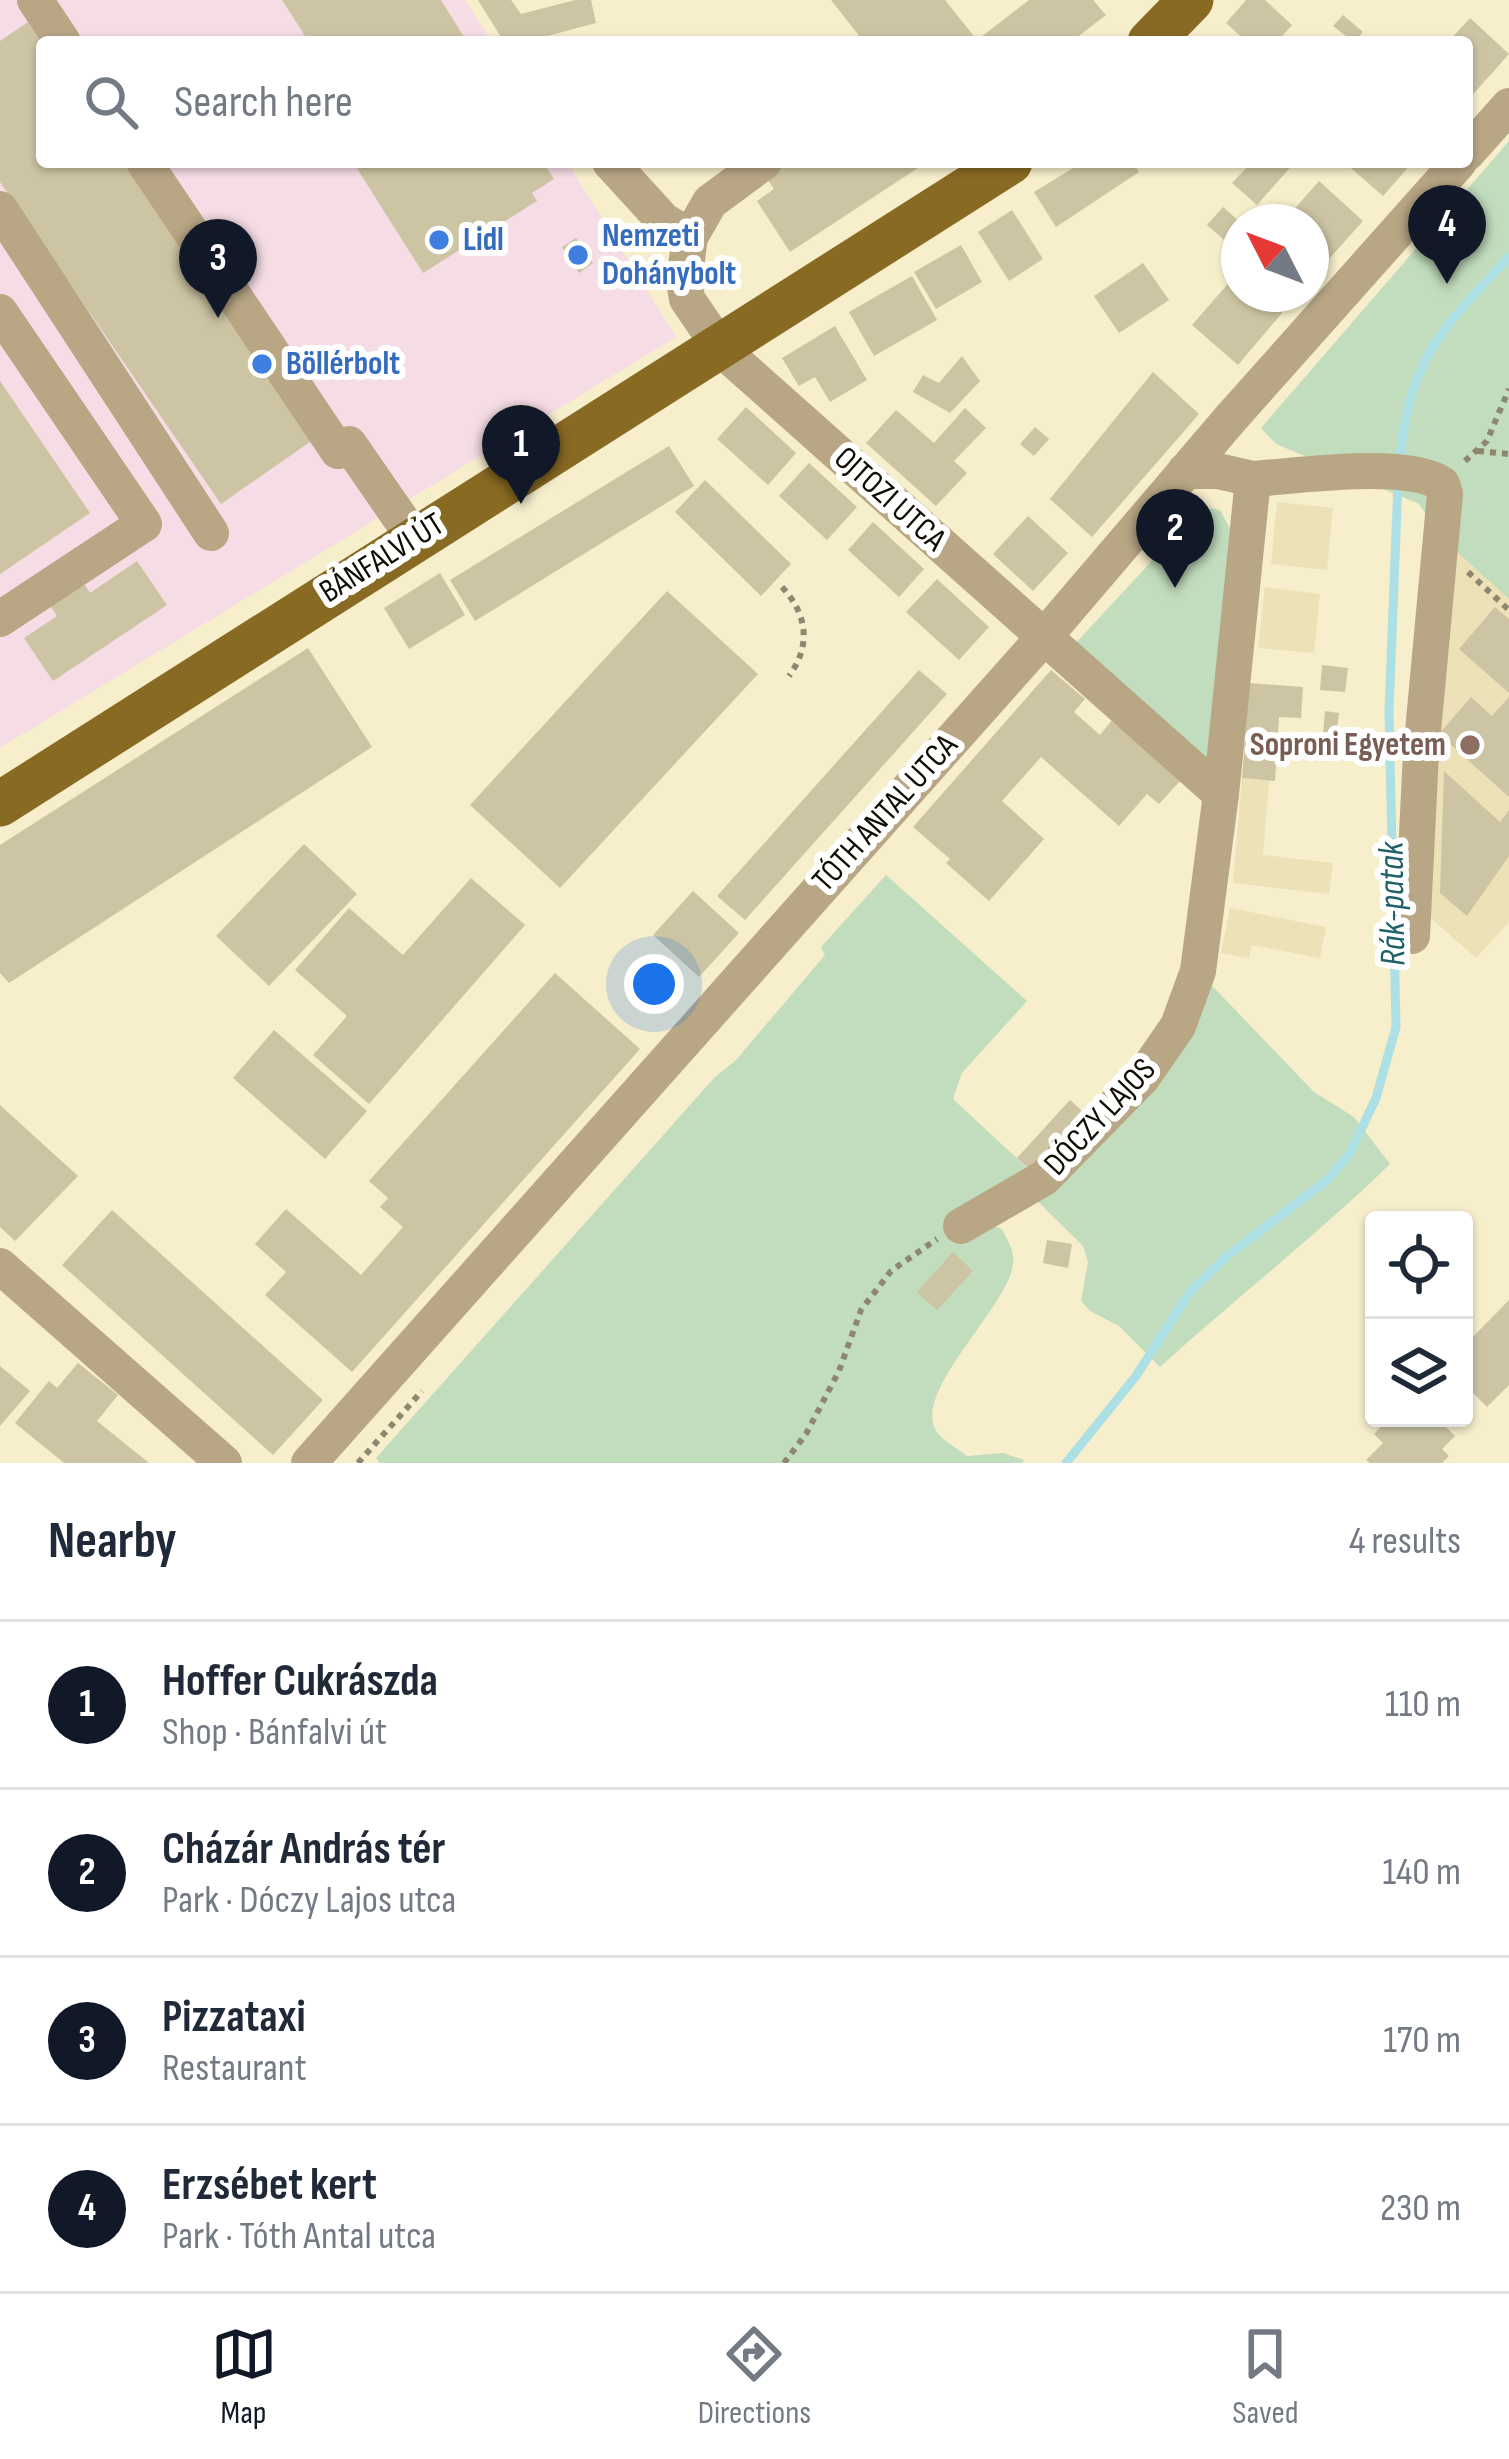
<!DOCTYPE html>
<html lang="en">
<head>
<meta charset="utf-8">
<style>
	body { margin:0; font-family:"Sofia Sans Condensed",sans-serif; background:#f2f2f3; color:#1f2937 }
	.controls { position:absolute; right:36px; bottom:36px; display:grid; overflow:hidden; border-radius:12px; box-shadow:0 3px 9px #0004 }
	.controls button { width:108px; height:108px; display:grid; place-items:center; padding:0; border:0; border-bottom:3px solid #e0e1e3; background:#fff; color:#1f2937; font:60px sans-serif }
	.compass { position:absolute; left:1221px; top:204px; width:108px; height:108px; border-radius:50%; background:#fff; box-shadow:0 3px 9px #0004; rotate:312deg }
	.you { position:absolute; left:654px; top:984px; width:42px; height:42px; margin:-30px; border:9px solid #fff; border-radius:50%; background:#1a73e8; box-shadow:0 0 0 18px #1a73e833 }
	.badge { display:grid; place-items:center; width:78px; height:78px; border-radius:50%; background:#111827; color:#fff; font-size:39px; font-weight:700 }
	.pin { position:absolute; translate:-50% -99px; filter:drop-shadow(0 3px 6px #0008) }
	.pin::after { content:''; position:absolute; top:63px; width:42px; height:36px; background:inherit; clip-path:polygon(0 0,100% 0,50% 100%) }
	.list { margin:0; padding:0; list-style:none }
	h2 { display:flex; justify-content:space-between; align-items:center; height:156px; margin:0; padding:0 48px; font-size:51px }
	h2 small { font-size:39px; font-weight:400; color:#747a83 }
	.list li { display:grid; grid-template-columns:78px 1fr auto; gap:36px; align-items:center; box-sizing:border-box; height:168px; padding:0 48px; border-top:3px solid #e0e1e3 }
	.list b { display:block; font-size:45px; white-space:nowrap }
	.list p { margin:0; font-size:39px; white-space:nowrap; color:#747a83 }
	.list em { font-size:39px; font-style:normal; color:#747a83 }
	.icon { flex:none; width:66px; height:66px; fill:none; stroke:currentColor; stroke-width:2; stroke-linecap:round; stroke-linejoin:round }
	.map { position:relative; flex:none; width:1509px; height:1463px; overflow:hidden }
	.search { position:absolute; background:#fff; box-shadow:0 3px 9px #0004; left:36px; right:36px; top:36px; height:132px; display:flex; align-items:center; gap:30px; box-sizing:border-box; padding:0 42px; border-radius:12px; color:#747a83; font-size:45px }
	.sheet { height:828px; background:#fff }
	nav { display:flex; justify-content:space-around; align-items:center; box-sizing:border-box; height:168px; border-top:3px solid #e0e1e3; background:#fff; font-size:33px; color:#747a83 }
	nav a { display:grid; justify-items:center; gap:6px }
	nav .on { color:#111827 }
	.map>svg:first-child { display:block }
</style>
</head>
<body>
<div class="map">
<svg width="1509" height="1463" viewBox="0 0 1509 1463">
	<rect width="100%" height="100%" fill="#f7eecc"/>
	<polygon fill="#f5dce5" points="0,0 465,0 492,42 42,42 42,162 567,162 676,337 0,748"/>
	<g fill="#ece1b7">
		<polygon points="1277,502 1333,508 1327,570 1271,564"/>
		<polygon points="1443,539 1509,582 1509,922 1476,958 1421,909"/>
		<polygon points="1265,587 1320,594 1314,653 1258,648"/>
		<polygon points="1242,778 1269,781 1263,855 1333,863 1329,894 1233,883"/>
		<polygon points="1230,908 1326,927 1320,958 1252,945 1249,958 1221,953"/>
	</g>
	<g fill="#c2ddbe">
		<polygon points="1509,141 1509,599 1443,539 1419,504 1276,444 1261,428"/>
		<polygon points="1202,507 1220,510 1230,529 1208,759 1072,647"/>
		<path d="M886 875 1027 1001 962 1073 953 1099 1037 1177 1142 1078 1198 971 1314 1092 1354 1117 1390 1164C1317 1235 1236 1298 1160 1367L1119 1326 1090 1311 1081 1301 1088 1262 1083 1246 1026 1190 983 1223 1001 1228C1007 1239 1015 1251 1013 1264 1008 1308 910 1393 937 1432 943 1441 958 1449 967 1456L1003 1453 1024 1460 1022 1463H380L376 1458 714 1078 736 1060 825 955 821 947Z"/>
	</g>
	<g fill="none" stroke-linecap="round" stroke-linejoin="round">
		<g stroke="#ade0e5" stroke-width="9">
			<path d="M1399 465C1410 357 1438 333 1509 257"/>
			<polyline points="1066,1463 1136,1376 1189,1293 1226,1257 1327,1180 1350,1153 1376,1098 1396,1027 1389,712 1398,482"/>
		</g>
	</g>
	<g fill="#ccc4a3">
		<polygon points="282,0 441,0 467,42 309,42"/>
		<polygon points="478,0 511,0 521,14 575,0 591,0 596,23 525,42 504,42"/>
		<polygon points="831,0 945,0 977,40 1029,0 1093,0 1106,15 1071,42 864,42"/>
		<polygon points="1246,0 1265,0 1292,25 1277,42 1247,42 1226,23"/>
		<polygon points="1343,15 1363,32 1354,42 1333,26"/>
		<polygon points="1470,18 1509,54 1467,101 1467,42 1448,42"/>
		<polygon points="28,22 42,42 42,162 124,162 314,439 221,504 0,182 0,41"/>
		<polygon points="353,162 543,162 554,179 532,193 537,201 423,273"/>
		<polygon points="786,162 812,164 927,162 790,252 757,201 774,189 765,176"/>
		<polygon points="1083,162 1133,162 1139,172 1056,227 1034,192"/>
		<polygon points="1252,162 1295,162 1257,205 1232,183"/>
		<polygon points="1344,162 1413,162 1383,196"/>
		<polygon points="1319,181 1363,221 1311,279 1311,222 1283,222"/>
		<polygon points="1223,207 1239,221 1239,237 1231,246 1207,225"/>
		<polygon points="1012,210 1043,259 1009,281 978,232"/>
		<polygon points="576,238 593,263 579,273 562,247"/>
		<polygon points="961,245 982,282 936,309 914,272"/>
		<polygon points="1143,263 1169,300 1119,333 1094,296"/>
		<polygon points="1239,271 1239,294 1298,294 1238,365 1192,325"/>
		<polygon points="912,276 937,320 874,356 849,312"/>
		<polygon points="835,326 867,380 830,402 815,377 799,386 782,358"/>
		<polygon points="962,356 980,381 950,413 913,392 923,375 939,383"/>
		<polygon points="1153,372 1199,414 1092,537 1050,499"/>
		<polygon points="0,381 90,513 0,574"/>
		<polygon points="746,407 796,453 768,485 717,439"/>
		<polygon points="965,408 986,428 954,461 967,473 936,506 866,443 896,410 934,443"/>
		<polygon points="1035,427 1049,439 1034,456 1020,444"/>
		<polygon points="669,446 694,486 475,621 450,580"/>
		<polygon points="809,463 857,507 827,540 779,496"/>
		<polygon points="705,480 791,564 761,596 675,512"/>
		<polygon points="1028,516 1068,553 1033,591 993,554"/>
		<polygon points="873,522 924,569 899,597 848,550"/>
		<polygon points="137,561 167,605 53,681 24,638 57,616 44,596 77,574 90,593"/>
		<polygon points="440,573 465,615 409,649 384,608"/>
		<polygon points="937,579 989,627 959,660 906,612"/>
		<polygon points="667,591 758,674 560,888 470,805"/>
		<polygon points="1495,607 1509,619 1509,693 1459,649"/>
		<polygon points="308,648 372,747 9,983 0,973 0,845"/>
		<polygon points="1322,665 1348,668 1345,692 1320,690"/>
		<polygon points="919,670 947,694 745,920 717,896"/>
		<polygon points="1051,670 1085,699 1074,712 1100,735 1112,720 1181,780 1159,804 1147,794 1119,826 1041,757 1002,801 1044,839 989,901 946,863 950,859 913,827"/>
		<polygon points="1249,683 1303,687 1301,718 1279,717 1275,781 1242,778"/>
		<polygon points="1471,697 1492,716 1509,697 1509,797 1439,734"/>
		<polygon points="1325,711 1339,713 1335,746 1322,745"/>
		<polygon points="1444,771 1500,822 1509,810 1509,856 1467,916 1440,893"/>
		<polygon points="304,844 357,894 269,986 216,936"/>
		<polygon points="471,878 525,925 369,1104 313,1055 347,1016 295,970 349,908 403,955"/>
		<polygon points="693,891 739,933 699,977 653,935"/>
		<polygon points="555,973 640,1049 352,1372 265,1295 286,1272 255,1244 286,1209 361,1275 403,1227 380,1207 388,1198 369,1181"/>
		<polygon points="274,1030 367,1111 325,1159 233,1078"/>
		<polygon points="1070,1100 1091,1119 1038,1177 1017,1158"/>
		<polygon points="0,1105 78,1176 15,1241 0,1227"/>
		<polygon points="112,1210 323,1400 273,1455 62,1265"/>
		<polygon points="1047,1240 1072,1244 1068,1268 1043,1263"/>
		<polygon points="953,1252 973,1271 937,1310 917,1292"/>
		<polygon points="1509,1300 1509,1385 1487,1407 1464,1384 1464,1371 1473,1362 1464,1353 1464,1346"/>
		<polygon points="78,1363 118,1395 97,1421 149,1463 64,1463 15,1423 49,1381 57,1388"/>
		<polygon points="0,1366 30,1391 0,1426"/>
		<polygon points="1390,1418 1437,1418 1455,1436 1442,1449 1449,1456 1442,1463 1370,1463 1366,1460 1383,1443 1374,1434"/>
	</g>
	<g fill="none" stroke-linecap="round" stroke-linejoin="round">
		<g stroke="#8d8770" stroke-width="6" stroke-dasharray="6 6" stroke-linecap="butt">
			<polyline points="1478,451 1509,454"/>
			<polyline points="1465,461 1487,441 1509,389"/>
			<polyline points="1468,572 1509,610"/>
			<path d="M782 587C808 615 811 646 789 676"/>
			<polyline points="358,1463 422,1391"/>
			<polyline points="784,1463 806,1434 839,1371 861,1310 891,1271 937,1239"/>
		</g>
		<g stroke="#b8a685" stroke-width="36">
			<polyline points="35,0 63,42"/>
			<polyline points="1467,153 1509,106"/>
			<polyline points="144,162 338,451"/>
			<polyline points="610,162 663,220 690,237"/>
			<polyline points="764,162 710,202 690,237 684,281 687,299 721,349 1221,794"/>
			<polyline points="0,209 211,533"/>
			<polyline points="0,312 144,524 0,619"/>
			<polyline points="349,444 414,538"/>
			<path d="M1253 479C1297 476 1407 460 1442 484L1445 494 1421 753 1412 936"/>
			<polyline points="961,1226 1044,1178 1142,1078 1178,1026 1198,971 1221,794 1253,479 1218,471 1185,471"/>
			<polyline points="0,1266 224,1463"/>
			<polyline points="309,1463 1044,637 1231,418 1459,162"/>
		</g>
		<g stroke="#896a22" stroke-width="45">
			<polyline points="1150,42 1191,0"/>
			<polyline points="0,804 1010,162"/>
		</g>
	</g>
	<g fill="#3f7fe0" stroke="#fff" stroke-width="4.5">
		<circle cx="439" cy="240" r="12"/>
		<circle cx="578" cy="255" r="12"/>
		<circle cx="262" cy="364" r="12"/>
	</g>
	<circle fill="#8d6e63" stroke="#fff" stroke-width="4.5" cx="1470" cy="745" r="12"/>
	<g text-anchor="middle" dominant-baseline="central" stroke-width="12" stroke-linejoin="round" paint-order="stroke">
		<g font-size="33" font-weight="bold" fill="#366cbe" stroke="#fff" text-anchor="start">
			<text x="602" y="236">Nemzeti<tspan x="602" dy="38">Dohánybolt</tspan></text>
			<text x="463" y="240">Lidl</text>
			<text x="286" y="364">Böllérbolt</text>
		</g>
		<g font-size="33" fill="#0f0d03" stroke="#fff">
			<text transform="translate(890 499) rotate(42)">OJTOZI UTCA</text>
			<text transform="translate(382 558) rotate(-32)">BÁNFALVI ÚT</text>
			<text transform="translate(885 813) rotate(-48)">TÓTH ANTAL UTCA</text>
			<text transform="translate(1100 1117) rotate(-47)">DÓCZY LAJOS</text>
		</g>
		<g font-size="33" font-weight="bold" fill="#785e54" stroke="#fff" text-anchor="end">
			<text x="1446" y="745">Soproni Egyetem</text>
		</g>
		<g font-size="36" font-style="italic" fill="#1e6168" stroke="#fff">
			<text transform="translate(1393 904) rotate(-91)">Rák-patak</text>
		</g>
	</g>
</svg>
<div class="controls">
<button><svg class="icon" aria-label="locate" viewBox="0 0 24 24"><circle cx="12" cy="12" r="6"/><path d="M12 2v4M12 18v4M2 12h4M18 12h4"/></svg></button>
<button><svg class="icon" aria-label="layers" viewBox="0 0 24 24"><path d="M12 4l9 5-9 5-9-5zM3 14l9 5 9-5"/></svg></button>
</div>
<svg class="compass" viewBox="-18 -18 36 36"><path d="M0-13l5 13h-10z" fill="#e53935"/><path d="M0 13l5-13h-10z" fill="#747a83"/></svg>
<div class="you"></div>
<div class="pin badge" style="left:521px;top:504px">1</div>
<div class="pin badge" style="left:1175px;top:588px">2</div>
<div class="pin badge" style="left:218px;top:318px">3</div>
<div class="pin badge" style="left:1447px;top:284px">4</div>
<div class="search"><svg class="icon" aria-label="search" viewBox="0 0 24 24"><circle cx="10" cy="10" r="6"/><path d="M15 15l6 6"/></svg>Search here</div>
</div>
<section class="sheet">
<h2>Nearby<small>4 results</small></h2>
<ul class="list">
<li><span class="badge">1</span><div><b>Hoffer Cukrászda</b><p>Shop · Bánfalvi út</p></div><em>110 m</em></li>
<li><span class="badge">2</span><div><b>Cházár András tér</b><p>Park · Dóczy Lajos utca</p></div><em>140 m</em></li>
<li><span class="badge">3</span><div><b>Pizzataxi</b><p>Restaurant</p></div><em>170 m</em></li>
<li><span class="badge">4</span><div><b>Erzsébet kert</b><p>Park · Tóth Antal utca</p></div><em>230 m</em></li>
</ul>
</section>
<nav>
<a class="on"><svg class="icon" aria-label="map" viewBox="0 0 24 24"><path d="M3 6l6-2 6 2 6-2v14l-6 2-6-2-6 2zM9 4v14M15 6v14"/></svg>Map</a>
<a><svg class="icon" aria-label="directions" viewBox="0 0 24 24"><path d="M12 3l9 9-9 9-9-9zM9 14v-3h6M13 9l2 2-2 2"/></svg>Directions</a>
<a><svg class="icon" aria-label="saved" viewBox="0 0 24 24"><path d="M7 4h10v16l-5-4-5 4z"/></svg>Saved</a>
</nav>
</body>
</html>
